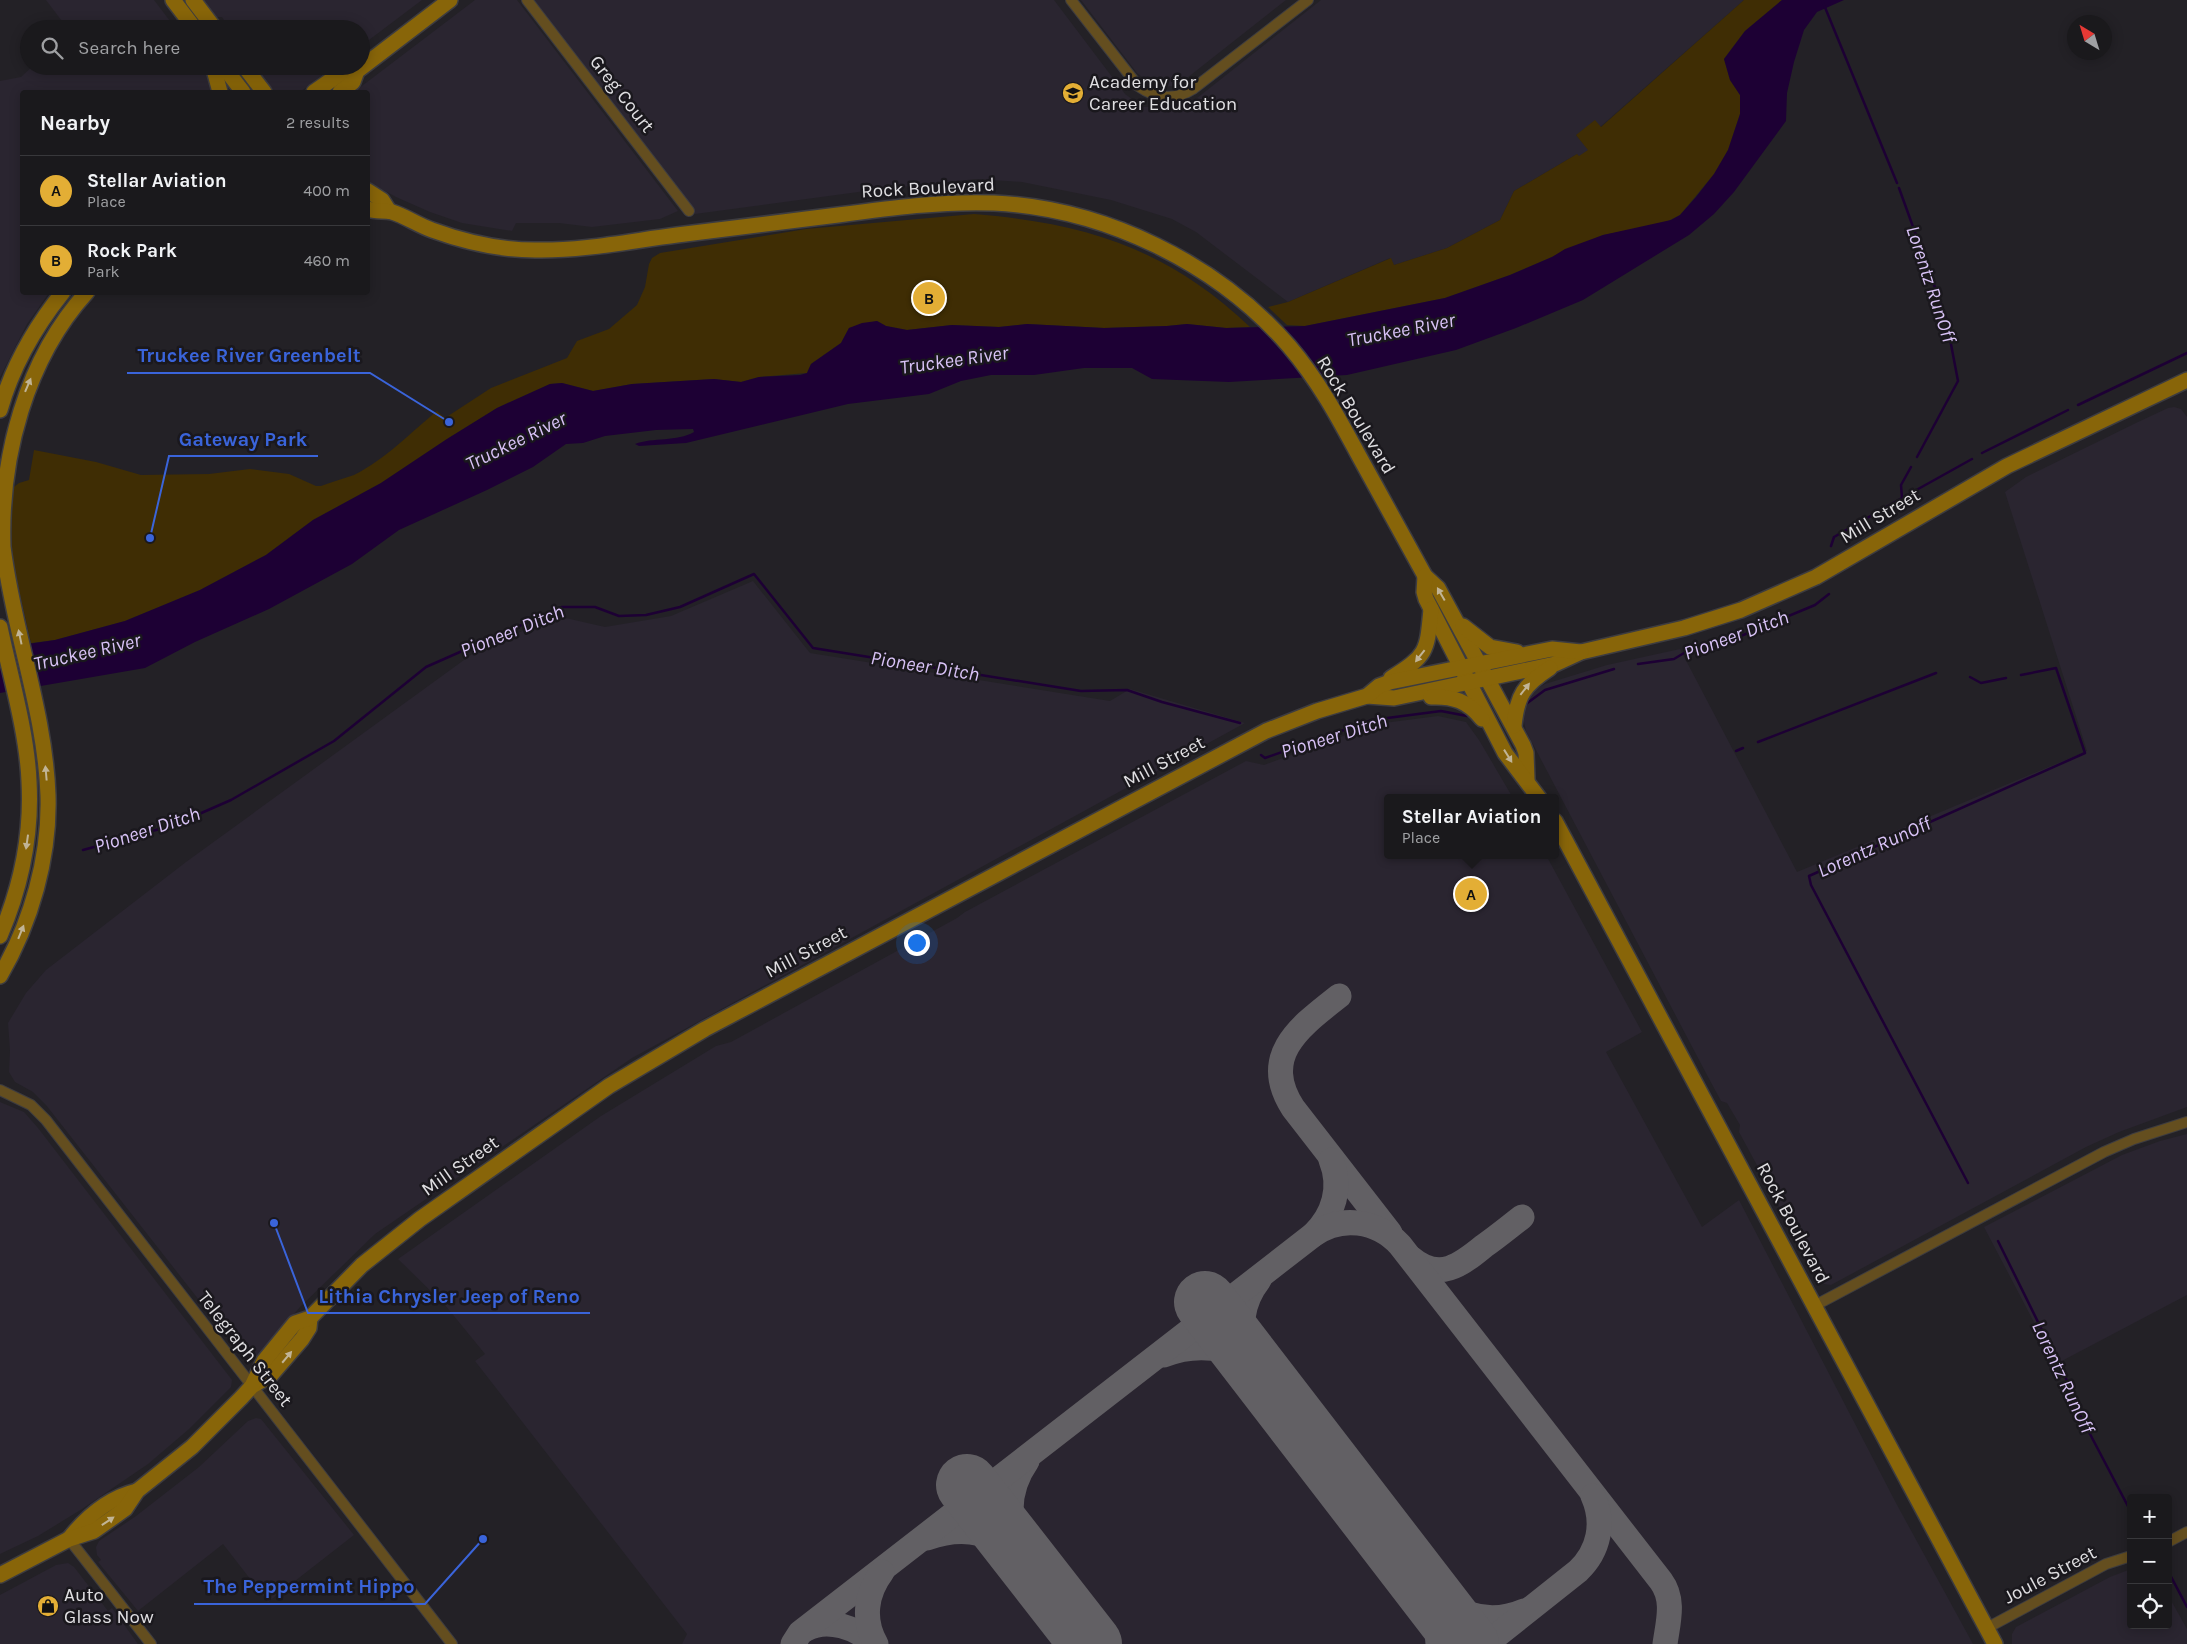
<!DOCTYPE html>
<html lang="en">
<head>
<meta charset="utf-8">
<style>
	body { margin:0; font-family:Karla,sans-serif; background:#272629; color:#f1f3f6 }
	.controls { position:absolute; right:15px; bottom:15px; display:grid; overflow:hidden; border-radius:5px; box-shadow:0 2px 12px #0003 }
	.controls button { width:45px; height:45px; display:grid; place-items:center; padding:0; border:0; border-bottom:1px solid #38383b; background:#1a191c; color:#f1f3f6; font:25px sans-serif }
	.compass { position:absolute; left:2067px; top:15px; width:45px; height:45px; border-radius:50%; background:#1a191c; box-shadow:0 2px 12px #0003; rotate:322deg }
	.you { position:absolute; left:916px; top:942px; width:18px; height:18px; margin:-12px; border:4px solid #fff; border-radius:50%; background:#1a73e8; box-shadow:0 0 0 8px #1a73e833 }
	.badge { display:grid; place-items:center; width:32px; height:32px; border-radius:50%; background:#e3ae35; color:#111; font-size:16px; font-weight:700 }
	.pin { position:absolute; translate:-50% -50%; border:2px solid #fff; box-shadow:0 1px 5px #0006 }
	.popup { position:absolute; left:1384px; top:794px; width:175px; height:65px; box-sizing:border-box; display:grid; place-content:center; border-radius:5px; background:#1a191c; filter:drop-shadow(0 1px 4px #0005); font-size:16px; white-space:nowrap; color:#9fa0a3 }
	.popup b { font-size:19px; color:#f1f3f6 }
	.popup::after { content:''; position:absolute; left:50%; top:100%; margin-left:-10px; border:10px solid transparent; border-top-color:#1a191c }
	.list { margin:0; padding:0; list-style:none }
	h2 { display:flex; justify-content:space-between; align-items:center; height:65px; margin:0; padding:0 20px; font-size:21px }
	h2 small { font-size:16px; font-weight:400; color:#9fa0a3 }
	.list li { display:grid; grid-template-columns:32px 1fr auto; gap:15px; align-items:center; box-sizing:border-box; height:70px; padding:0 20px; border-top:1px solid #38383b }
	.list b { display:block; font-size:19px; white-space:nowrap }
	.list p { margin:0; font-size:16px; white-space:nowrap; color:#9fa0a3 }
	.list em { font-size:16px; font-style:normal; color:#9fa0a3 }
	.icon { flex:none; width:28px; height:28px; fill:none; stroke:currentColor; stroke-width:2; stroke-linecap:round; stroke-linejoin:round }
	.map { position:relative; flex:none; width:2187px; height:1644px; overflow:hidden }
	.search { position:absolute; background:#1a191c; box-shadow:0 2px 12px #0003; left:20px; top:20px; width:350px; height:55px; display:flex; align-items:center; gap:12px; box-sizing:border-box; padding:0 18px; border-radius:28px; color:#9fa0a3; font-size:19px }
	.panel { position:absolute; background:#1a191c; box-shadow:0 2px 12px #0003; left:20px; top:90px; width:350px; height:205px; border-radius:5px }
	.map>svg:first-child { display:block }
</style>
</head>
<body>
<div class="map">
<svg width="2187" height="1644" viewBox="0 0 2187 1644">
	<rect width="100%" height="100%" fill="#232126"/>
	<g fill="#2a2530">
		<polygon points="46,0 154,0 176,29 68,29"/>
		<polygon points="204,0 422,0 361,46 361,29 230,29 222,17 217,17"/>
		<polygon points="475,0 517,0 678,211 660,219 592,227 559,223 516,223 512,231 462,223 430,212 396,197 368,182 368,92 354,92"/>
		<polygon points="534,0 1054,0 1125,94 1143,107 1177,106 1192,102 1321,0 1744,0 1600,127 1576,135 1589,150 1579,157 1577,154 1514,191 1500,220 1447,248 1394,265 1390,258 1288,302 1196,232 1172,219 1111,200 1022,182 976,179 873,190 695,214"/>
		<polygon points="1081,0 1286,0 1187,78 1173,86 1163,87 1152,85 1137,73"/>
		<polygon points="33,66 205,66 213,92 22,92 22,292 49,293 27,324 0,377 0,81 21,77"/>
		<polygon points="254,66 334,66 300,92 274,92"/>
		<polygon points="2174,407 2181,409 2187,417 2187,1107 2119,1132 2086,1147 1831,1285 1824,1284 1817,1276 1739,1132 1740,1125 1727,1103 1721,1101 1707,1075 1526,731 1522,713 1530,692 1545,684 1607,665 1680,649 1797,872 2087,751 2005,492 2026,477 2138,422 2168,408"/>
		<polygon points="753,581 810,653 1110,701 1130,689 1245,723 632,1058 375,1234 300,1307 254,1360 246,1360 46,1105 33,1092 15,1082 9,1072 10,1051 8,1023 26,993 46,970 186,862 475,652 557,616 605,627 671,616"/>
		<polygon points="1438,716 1466,722 1479,740 1513,798 1387,798 1387,855 1546,855 1642,1032 1606,1052 1702,1227 1739,1200 1896,1503 1973,1644 682,1644 687,1634 475,1361 485,1354 445,1305 398,1259 601,1116 716,1046 731,1042 957,918 965,912 1246,761 1264,765 1376,724"/>
		<polygon points="0,1102 24,1112 38,1128 232,1380 231,1387 189,1429 148,1464 82,1509 38,1536 0,1554"/>
		<polygon points="2187,1134 2187,1295 2056,1364 1984,1227 2122,1155 2160,1141"/>
		<polygon points="256,1418 261,1419 354,1535 268,1602 223,1544 138,1611 98,1562 101,1560 97,1555 96,1547 99,1541 136,1516 199,1467 248,1421"/>
		<polygon points="68,1563 74,1567 108,1611 112,1608 138,1644 0,1644 0,1595 56,1565"/>
		<polygon points="2131,1569 2131,1625 2168,1625 2168,1595 2187,1629 2187,1644 2012,1644 2012,1634 2016,1627 2110,1577"/>
	</g>
	<g fill="#3f2d04">
		<polygon points="1744,0 1782,0 1745,31 1724,59 1730,80 1740,95 1740,114 1728,150 1714,174 1680,215 1662,224 1603,235 1510,275 1445,298 1305,326 1287,325 1268,307 1288,302 1391,258 1394,265 1447,248 1500,220 1514,191 1577,154 1579,156 1588,150 1576,135 1595,120 1601,127"/>
		<path d="M974 214C1086 223 1168 249 1250 327L1226 328 1187 324 1167 326 1104 328 1027 324 999 327 952 325 907 330 886 326 877 321 849 328 841 343 811 364 807 373 759 377 741 382 714 379 632 384 593 391 562 383 550 384 497 408 447 439 381 483 313 520 266 555 200 590 125 621 55 640 31 643 12 560 10 490 19 483 29 480 34 450 96 462 141 475 209 474 250 469 289 474 316 486H321C331 482 343 479 354 475 386 459 410 433 437 411L445 418 491 388 567 358 577 341 609 329 637 305 645 287 649 264 652 258 660 253 806 229Z"/>
	</g>
	<path fill="#1d0034" d="M1782 0H1844L1817 12 1804 30 1794 62 1787 93 1786 121 1734 192 1714 214 1689 235 1583 300 1516 328 1456 350 1347 375 1229 382 1152 379 1132 368H1084L1034 375H991L961 381 929 394 848 404 686 443 639 446 635 444C653 437 677 442 694 432L693 429 656 430 605 436 583 443 566 444 533 467 487 490 399 530 352 564 269 609 195 642 145 668 0 693V648L55 640 125 621 200 590 266 555 313 520 381 483 447 439 497 408 550 384 562 383 593 391 632 384 714 379 741 382 759 377 800 375 807 373 811 364 841 343 849 328 862 323 877 321 886 326 907 330 952 325 999 327 1027 324 1104 328 1167 326 1187 324 1226 328 1305 326 1445 298 1510 275 1552 257 1565 249 1603 235 1671 220 1680 215 1696 197 1714 174 1728 150 1740 114V95L1730 80 1724 59 1745 31Z"/>
	<g fill="none" stroke-linecap="round" stroke-linejoin="round">
		<g stroke="#1d0034" stroke-width="2.5">
			<polyline points="1822,0 1897,183"/>
			<polyline points="1899,188 1946,318 1958,381 1917,457"/>
			<polyline points="2078,405 2187,353"/>
			<polyline points="1982,453 2068,410"/>
			<polyline points="1902,498 1972,459"/>
			<polyline points="1831,546 1834,537 1902,498 1901,485 1911,467"/>
			<polyline points="1638,664 1674,659 1684,653 1736,638 1815,605 1829,594"/>
			<polyline points="1970,677 1981,683 2006,678"/>
			<polyline points="1526,704 1545,690 1614,669"/>
			<polyline points="1758,742 1936,673"/>
			<polyline points="1736,751 1743,748"/>
			<polyline points="1261,755 1265,758 1372,720 1441,711 1467,716"/>
			<polyline points="83,850 174,825 231,800 334,741 426,667 562,607 595,607 619,616 646,615 680,607 754,574 813,648 1081,691 1127,690 1162,702 1240,723"/>
			<polyline points="1968,1183 1811,885 1809,876 2085,753 2056,668 2021,675"/>
			<polyline points="1998,1241 2078,1403 2080,1415 2131,1512"/>
			<polyline points="2168,1571 2187,1607"/>
		</g>
		<g stroke="#626064" stroke-width="25">
			<path d="M1339 996C1301 1026 1259 1055 1293 1108L1390 1233"/>
			<path d="M1313 1235C1334 1215 1342 1187 1331 1160"/>
			<path d="M1411 1258C1439 1282 1461 1265 1484 1246 1497 1237 1509 1227 1522 1217"/>
			<path d="M1164 1355C1191 1344 1219 1346 1246 1357"/>
			<path d="M1246 1357C1240 1329 1240 1304 1259 1280"/>
			<path d="M927 1538C966 1524 995 1533 1025 1559"/>
			<path d="M1024 1557C1007 1525 1006 1491 1027 1461"/>
			<path d="M1422 1584C1451 1611 1484 1628 1524 1611"/>
			<polyline points="1423,1587 1436,1618 1438,1644"/>
			<path d="M806 1629C828 1617 857 1628 874 1644"/>
			<path d="M793 1644 800 1633 1313 1235C1341 1215 1377 1220 1400 1245L1661 1581C1675 1600 1668 1622 1665 1644"/>
			<path d="M876 1644C862 1620 866 1593 882 1572"/>
			<path d="M1486 1644 1578 1571C1599 1551 1605 1523 1593 1496"/>
		</g>
		<g stroke="#626064" stroke-width="62">
			<polyline points="1205,1302 1468,1644"/>
			<polyline points="967,1485 1091,1644"/>
		</g>
		<g stroke="#3d3c40" stroke-width="12">
			<g id="minor">
				<polyline points="527,0 689,211"/>
				<path d="M1071 0 1138 86C1156 99 1174 101 1193 89L1308 0"/>
				<polyline points="0,1090 31,1105 46,1120 452,1644"/>
				<polyline points="1814,1306 2104,1152 2134,1139 2187,1122"/>
				<polyline points="69,1539 151,1644"/>
				<polyline points="2168,1542 2187,1532"/>
				<polyline points="1987,1628 2106,1564 2131,1556"/>
			</g>
		</g>
		<g stroke="#3d3c40" stroke-width="18">
			<g id="secondary">
				<polyline points="173,0 195,29"/>
				<polyline points="193,0 215,29"/>
				<polyline points="213,66 220,92"/>
				<polyline points="223,66 243,92"/>
				<polyline points="244,66 264,92"/>
				<polyline points="314,92 344,71 357,71"/>
				<polyline points="340,92 353,82 357,71 450,0"/>
				<polyline points="368,191 382,200 389,211"/>
				<path d="M368 209C376 212 384 210 392 212 405 216 418 225 432 230 465 242 499 250 535 250 583 251 630 241 677 235 731 228 785 222 838 215 890 208 942 201 994 203 1104 208 1217 263 1289 346 1318 380 1338 417 1359 456 1381 496 1403 536 1425 576L1438 588 1523 745 1526 753 1527 779"/>
				<path d="M0 410C12 367 35 327 63 292"/>
				<polyline points="1425,576 1424,592 1426,599 1505,753 1539,798"/>
				<polyline points="1463,626 1490,647 1517,652"/>
				<path d="M0 627C10 675 27 732 29 781 32 834 21 887 0 936"/>
				<path d="M1391 678C1428 655 1427 651 1431 609"/>
				<polyline points="1367,696 1394,698 1555,664 1581,652 1684,628 1741,610 1816,577 2007,466 2187,380"/>
				<path d="M1431 697C1453 696 1468 701 1482 719"/>
				<path d="M1514 726C1517 695 1524 685 1550 668"/>
				<polyline points="1555,821 1995,1644"/>
				<path d="M0 976C31 923 50 857 48 795 45 711 13 630 3 547 0 457 26 359 87 292"/>
				<polyline points="252,1386 270,1376 302,1339 309,1328 310,1318"/>
				<path d="M69 1539C87 1516 108 1498 137 1491"/>
				<polyline points="0,1575 69,1539 94,1531 125,1509 137,1491 192,1447 241,1398 252,1386 264,1361 295,1323 310,1318 362,1265 420,1219 609,1086 705,1029 1266,731 1317,711 1367,696 1379,686 1390,682 1552,649 1581,652"/>
			</g>
		</g>
		<use href="#minor" stroke="#644e1f" stroke-width="10"/>
		<use href="#secondary" stroke="#886509" stroke-width="15"/>
	</g>
	<defs><path id="oneway-solid" d="M-6-.8H1V-3.2L6.5 0L1 3.2V.8H-6Z" transform="scale(1.25)"/></defs>
	<g fill="#c1b496">
		<use href="#oneway-solid" transform="translate(28 385) rotate(-67)"/>
		<use href="#oneway-solid" transform="translate(1441 594) rotate(-120)"/>
		<use href="#oneway-solid" transform="translate(20 637) rotate(-102)"/>
		<use href="#oneway-solid" transform="translate(1420 656) rotate(128)"/>
		<use href="#oneway-solid" transform="translate(1525 689) rotate(-52)"/>
		<use href="#oneway-solid" transform="translate(1508 756) rotate(58)"/>
		<use href="#oneway-solid" transform="translate(46 773) rotate(-95)"/>
		<use href="#oneway-solid" transform="translate(27 842) rotate(98)"/>
		<use href="#oneway-solid" transform="translate(21 932) rotate(-68)"/>
		<use href="#oneway-solid" transform="translate(287 1357) rotate(-50)"/>
		<use href="#oneway-solid" transform="translate(108 1521) rotate(-34)"/>
	</g>
	<defs>
		<g id="school-disc" transform="scale(1.125)"><circle r="9.5" fill="#e3ae35" stroke="#1a181d"/><path d="M0-5L7-2L0 1L-7-2ZM-4 1L0 2.5L4 1V4Q0 6-4 4Z" fill="#111"/></g>
		<g id="shop-disc" transform="scale(1.125)"><circle r="9.5" fill="#e3ae35" stroke="#1a181d"/><path d="M-5-2.5h2.3a2.7 3.5 0 0 1 5.4 0H5L5.5 6h-11ZM-1.5-2.5h3a1.5 2.3 0 0 0-3 0Z" fill="#111"/></g>
	</defs>
	<g fill-rule="evenodd">
		<use href="#school-disc" x="1073" y="93"/>
		<use href="#shop-disc" x="48" y="1606"/>
	</g>
	<g text-anchor="middle" dominant-baseline="central" stroke-width="5" stroke-linejoin="round" paint-order="stroke">
		<g font-size="19" fill="#e0dfe2" stroke="#1a181d" text-anchor="start">
			<text x="1089" y="82">Academy for<tspan x="1089" dy="22">Career Education</tspan></text>
			<text x="64" y="1595">Auto<tspan x="64" dy="22">Glass Now</tspan></text>
		</g>
		<g font-size="19" fill="#e0dfe2" stroke="#1a181d">
			<text transform="translate(622 94) rotate(52)">Greg Court</text>
			<text transform="translate(928 188) rotate(-3)">Rock Boulevard</text>
			<text transform="translate(1356 415) rotate(59)">Rock Boulevard</text>
			<text transform="translate(1880 516) rotate(-31)">Mill Street</text>
			<text transform="translate(1164 762) rotate(-28)">Mill Street</text>
			<text transform="translate(806 952) rotate(-28)">Mill Street</text>
			<text transform="translate(460 1166) rotate(-35)">Mill Street</text>
			<text transform="translate(1793 1223) rotate(62)">Rock Boulevard</text>
			<text transform="translate(245 1349) rotate(52)">Telegraph Street</text>
			<text transform="translate(2050 1575) rotate(-28)">Joule Street</text>
		</g>
		<g font-size="20" font-style="italic" fill="#d8c2f6" stroke="#1a181d">
			<text transform="translate(1931 284) rotate(72)">Lorentz RunOff</text>
			<text transform="translate(1401 330) rotate(-11)">Truckee River</text>
			<text transform="translate(954 360) rotate(-8)">Truckee River</text>
			<text transform="translate(516 441) rotate(-26)">Truckee River</text>
			<text transform="translate(512 631) rotate(-22)">Pioneer Ditch</text>
			<text transform="translate(1736 635) rotate(-20)">Pioneer Ditch</text>
			<text transform="translate(87 652) rotate(-13)">Truckee River</text>
			<text transform="translate(925 666) rotate(9)">Pioneer Ditch</text>
			<text transform="translate(1334 736) rotate(-17)">Pioneer Ditch</text>
			<text transform="translate(147 830) rotate(-18)">Pioneer Ditch</text>
			<text transform="translate(1874 847) rotate(-24)">Lorentz RunOff</text>
			<text transform="translate(2063 1377) rotate(65)">Lorentz RunOff</text>
		</g>
	</g>
	<path fill="none" stroke="#3a64da" stroke-width="2" d="M449 422L370 373H127M150 538L169 456H318M274 1223L308 1313H590M483 1539L425 1604H194"/>
	<g fill="#3a64da" stroke="#1a181d" stroke-width="2">
		<circle cx="449" cy="422" r="5"/>
		<circle cx="150" cy="538" r="5"/>
		<circle cx="274" cy="1223" r="5"/>
		<circle cx="483" cy="1539" r="5"/>
	</g>
	<g font-size="20" text-anchor="middle" font-weight="bold" fill="#3a64da" stroke="#1a181d" stroke-width="5" stroke-linejoin="round" paint-order="stroke">
		<text x="249" y="362">Truckee River Greenbelt</text>
		<text x="243" y="446">Gateway Park</text>
		<text x="449" y="1303">Lithia Chrysler Jeep of Reno</text>
		<text x="309" y="1593">The Peppermint Hippo</text>
	</g>
</svg>
<div class="controls">
<button>+</button>
<button>−</button>
<button><svg class="icon" aria-label="locate" viewBox="0 0 24 24"><circle cx="12" cy="12" r="6"/><path d="M12 2v4M12 18v4M2 12h4M18 12h4"/></svg></button>
</div>
<svg class="compass" viewBox="-18 -18 36 36"><path d="M0-13l5 13h-10z" fill="#e53935"/><path d="M0 13l5-13h-10z" fill="#9fa0a3"/></svg>
<div class="you"></div>
<div class="pin badge" style="left:1471px;top:894px">A</div>
<div class="popup"><b>Stellar Aviation</b>Place</div>
<div class="pin badge" style="left:929px;top:298px">B</div>
<div class="search"><svg class="icon" aria-label="search" viewBox="0 0 24 24"><circle cx="10" cy="10" r="6"/><path d="M15 15l6 6"/></svg>Search here</div>
<section class="panel">
<h2>Nearby<small>2 results</small></h2>
<ul class="list">
<li><span class="badge">A</span><div><b>Stellar Aviation</b><p>Place</p></div><em>400 m</em></li>
<li><span class="badge">B</span><div><b>Rock Park</b><p>Park</p></div><em>460 m</em></li>
</ul>
</section>
</div>
</body>
</html>
